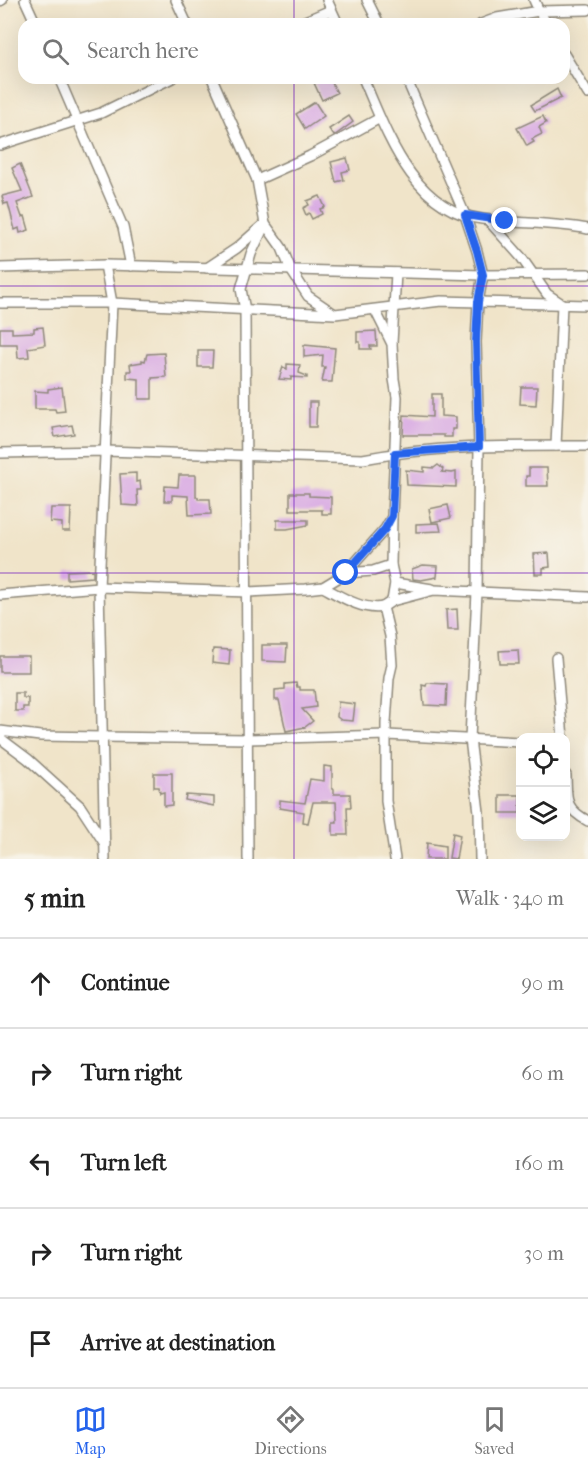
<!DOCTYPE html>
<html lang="en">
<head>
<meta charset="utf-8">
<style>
	body { margin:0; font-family:"IM FELL French Canon",serif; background:#f2f2f2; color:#222 }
	.controls { position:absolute; right:18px; bottom:18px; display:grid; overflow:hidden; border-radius:12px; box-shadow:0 6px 24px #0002 }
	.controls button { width:54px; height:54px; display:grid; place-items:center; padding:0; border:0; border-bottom:2px solid #e0e0e0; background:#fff; color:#222; font:30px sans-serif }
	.stop { position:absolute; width:18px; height:18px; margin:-14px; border:4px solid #2563eb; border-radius:50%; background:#fff }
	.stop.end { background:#2563eb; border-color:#fff; box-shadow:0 2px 6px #0008 }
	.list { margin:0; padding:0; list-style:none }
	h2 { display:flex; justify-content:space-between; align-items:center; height:78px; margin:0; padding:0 24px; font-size:26px }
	h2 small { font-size:20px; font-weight:400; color:#767676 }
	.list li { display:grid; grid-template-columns:39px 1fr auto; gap:18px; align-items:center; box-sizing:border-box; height:90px; padding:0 24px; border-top:2px solid #e0e0e0 }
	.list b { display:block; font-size:22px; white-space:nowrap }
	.list em { font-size:20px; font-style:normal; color:#767676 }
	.icon { flex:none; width:33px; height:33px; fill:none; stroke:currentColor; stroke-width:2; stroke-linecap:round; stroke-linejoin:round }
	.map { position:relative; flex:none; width:588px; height:859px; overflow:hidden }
	.search { position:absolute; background:#fff; box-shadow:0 6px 24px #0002; left:18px; right:18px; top:18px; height:66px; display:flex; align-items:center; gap:15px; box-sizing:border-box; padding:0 21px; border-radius:18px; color:#767676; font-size:22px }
	.sheet { height:528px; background:#fff }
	nav { display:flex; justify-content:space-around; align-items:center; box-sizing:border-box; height:84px; border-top:2px solid #e0e0e0; background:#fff; font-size:16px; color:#767676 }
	nav a { display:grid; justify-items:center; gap:3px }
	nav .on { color:#2563eb }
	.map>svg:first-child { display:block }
</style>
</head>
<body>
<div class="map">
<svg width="588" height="859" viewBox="0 0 588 859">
	<rect width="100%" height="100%" fill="#f7f3e8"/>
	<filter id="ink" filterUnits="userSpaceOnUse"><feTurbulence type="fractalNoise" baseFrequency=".0167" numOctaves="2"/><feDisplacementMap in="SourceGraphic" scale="12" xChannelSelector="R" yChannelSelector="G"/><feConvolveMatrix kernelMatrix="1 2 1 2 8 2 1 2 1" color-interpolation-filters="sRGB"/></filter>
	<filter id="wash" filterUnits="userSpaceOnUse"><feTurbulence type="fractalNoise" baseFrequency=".008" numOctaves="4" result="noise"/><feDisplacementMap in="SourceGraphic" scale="24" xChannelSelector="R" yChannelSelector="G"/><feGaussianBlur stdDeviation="1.35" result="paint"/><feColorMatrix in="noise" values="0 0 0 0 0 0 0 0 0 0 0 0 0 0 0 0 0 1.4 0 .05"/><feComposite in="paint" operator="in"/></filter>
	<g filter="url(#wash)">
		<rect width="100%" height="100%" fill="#f0e4c9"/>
		<g id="blocks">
			<g fill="#d8a9e3">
				<polygon points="330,79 337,93 322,100 314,83"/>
				<polygon points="557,89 561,98 535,111 531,105"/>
				<polygon points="315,102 324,116 305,129 296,114"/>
				<polygon points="349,116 353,122 334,136 329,129"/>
				<polygon points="543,116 546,123 539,127 542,134 532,139 534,142 527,146 517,128"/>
				<polygon points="347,158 350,170 342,172 344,180 336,182 331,162"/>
				<polygon points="20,164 33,197 17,203 22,217 25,216 29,230 20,233 19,228 15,230 8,203 4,204 2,196 22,191 12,168"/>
				<polygon points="320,196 325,207 320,209 322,214 312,219 309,213 306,215 303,208 309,205 307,201"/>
				<polygon points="43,327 45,345 28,348 29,357 18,358 17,344 0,344 0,328 12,328 12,333 34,332 34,328"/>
				<polygon points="376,331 377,346 370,346 371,349 360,349 360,342 357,342 357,332"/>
				<polygon points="304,345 335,348 332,382 322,382 325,367 322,367 323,355 304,357"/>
				<polygon points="198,351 213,351 212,367 198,367"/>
				<polygon points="164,353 166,377 152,378 152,399 139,399 139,379 127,378 127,371 131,371 130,364 142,362 142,360 145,361 147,354"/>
				<polygon points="287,364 300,365 299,373 307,376 307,378 291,377 291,380 279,379 283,367 287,369"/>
				<polygon points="62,387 65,411 56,412 55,409 35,409 35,391 48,392 48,389"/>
				<polygon points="521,387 537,387 536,405 520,404"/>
				<polygon points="432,394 441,394 441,416 456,417 456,429 452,429 452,437 444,437 444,435 403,435 404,415 432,417"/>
				<polygon points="309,402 317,402 316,427 309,427"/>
				<polygon points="72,425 74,434 55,437 53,428"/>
				<polygon points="438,465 443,469 442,472 452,473 456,472 456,487 407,485 406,470 424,472 424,467 434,468"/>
				<polygon points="529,468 547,468 548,486 526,486 526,476 529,476"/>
				<polygon points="136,473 136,482 140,481 141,490 137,490 138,506 122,505 120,474"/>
				<polygon points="179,475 196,475 196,497 198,497 198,499 210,499 211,514 189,515 188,496 172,495 172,501 164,501 165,486 178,487"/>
				<polygon points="290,493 309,493 309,496 331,497 331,514 322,514 322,510 290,510"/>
				<polygon points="448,505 451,518 432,522 429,509"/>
				<polygon points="51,508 71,508 70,531 62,531 62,523 50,522"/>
				<polygon points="277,520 308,520 308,525 287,529 277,529"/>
				<polygon points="439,523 441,531 416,532 416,524"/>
				<polygon points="549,553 550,567 543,568 543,574 535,574 534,554"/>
				<polygon points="423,565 438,566 437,577 421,580 413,579 412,569"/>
				<polygon points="93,570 93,577 67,579 67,571"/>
				<polygon points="457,609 458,630 447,630 446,610"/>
				<polygon points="262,645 287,645 286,662 262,661"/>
				<polygon points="213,649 230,650 229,665 212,663"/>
				<polygon points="518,650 519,664 500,664 499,651"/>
				<rect x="0" y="656" width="29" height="16"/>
				<polygon points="296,683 297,687 300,687 300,690 314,690 316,707 302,709 313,721 305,727 286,731 279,700 275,700 275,690 285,689 285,684"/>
				<polygon points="427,683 447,684 446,706 424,705 422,685 426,686"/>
				<polygon points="15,693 23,693 23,698 28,698 28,707 23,707 23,711 15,711"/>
				<polygon points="338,702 355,704 353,721 341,720 337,717"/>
				<polygon points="324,766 332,767 332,789 334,789 334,794 350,794 351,807 347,807 348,835 333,835 333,822 337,822 336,802 313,802 308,823 303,822 304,812 280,808 280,800 305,803 310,779 324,781"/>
				<polygon points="154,773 172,773 172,805 164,806 164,792 160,793 159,787 154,787"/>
				<polygon points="186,795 214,797 214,806 185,800"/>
				<rect x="500" y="795" width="20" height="18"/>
				<polygon points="453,833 460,835 456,859 449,858"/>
				<polygon points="427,843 445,846 445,859 426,859"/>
			</g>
		</g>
	</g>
	<g filter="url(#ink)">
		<use href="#blocks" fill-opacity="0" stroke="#8e887a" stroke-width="1.5"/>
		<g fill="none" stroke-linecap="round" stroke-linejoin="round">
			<g stroke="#8e887a" stroke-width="12">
				<g id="minor">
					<polyline points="25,0 36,24"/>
					<polyline points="176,0 187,24"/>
					<polyline points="327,0 338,24"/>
					<polyline points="367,0 379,24"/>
					<polyline points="0,1 2,0"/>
					<polyline points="539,11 588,10"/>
					<polyline points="539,11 547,24"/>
					<polyline points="298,24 331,10"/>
					<polyline points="481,24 497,18 539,11 534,0"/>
					<polyline points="564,54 588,94"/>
					<polyline points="59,78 123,227 131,266"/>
					<polyline points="212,78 257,180 265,224 282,248 291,270 308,296 333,313"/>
					<path d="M363 78C387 133 412 210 482 219 518 224 553 222 588 229"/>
					<polyline points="406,78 465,215 477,251 483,275 478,302 476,342 479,447 477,592 470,739 479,812 480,859"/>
					<polyline points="0,145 101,113 172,78"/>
					<polyline points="257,180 310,156 380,118"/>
					<polyline points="488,220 521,257 547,294 562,304"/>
					<polyline points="105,265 112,303 99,587 105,859"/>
					<polyline points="0,268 105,265 483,275 588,274"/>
					<polyline points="207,268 237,248 263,225"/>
					<polyline points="0,303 112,303 335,314 441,301 588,305"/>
					<polyline points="392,343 396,273"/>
					<polyline points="556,446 562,304"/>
					<path d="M0 453 105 451 363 459C437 445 513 446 588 446"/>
					<polyline points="392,517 391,565 395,583 392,601 383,607 390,636 392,665 389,678 386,723 386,801 395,859"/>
					<polyline points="346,573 385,529 392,517 397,397 394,379 392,344 375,310"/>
					<polyline points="395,583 432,589"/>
					<path d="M323 587C340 596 363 611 383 607"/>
					<polyline points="0,595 99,587 248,592 306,589 323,587 346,573 373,571 391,565"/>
					<polyline points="392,601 434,590 588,597"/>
					<polyline points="556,658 563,738"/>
					<polyline points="0,731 40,736 102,737 248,739 387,735 520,742"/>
					<polyline points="0,738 28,759 80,806 105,844"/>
					<path d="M566 775C567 800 564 808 588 821"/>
					<polyline points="248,859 245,310 241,289 251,254 265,224"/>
				</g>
			</g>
			<use href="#minor" stroke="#fff" stroke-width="9"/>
		</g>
	</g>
	<g fill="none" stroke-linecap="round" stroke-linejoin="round" filter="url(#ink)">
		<polyline stroke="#2563eb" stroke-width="8" points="346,573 385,529 392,516 395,453 479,447 476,342 478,302 483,275 477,251 465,215 505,221"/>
	</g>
	<path fill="none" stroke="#7b2cbf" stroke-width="1.5" stroke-opacity="0.55" d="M294 0V24M294 78V859M0 286H588M0 573H588"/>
</svg>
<div class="controls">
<button><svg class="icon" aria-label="locate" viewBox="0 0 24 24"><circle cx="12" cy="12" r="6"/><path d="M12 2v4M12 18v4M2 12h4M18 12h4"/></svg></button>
<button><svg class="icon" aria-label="layers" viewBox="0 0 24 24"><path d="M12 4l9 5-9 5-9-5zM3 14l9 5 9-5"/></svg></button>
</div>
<div class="stop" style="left:346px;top:573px"></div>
<div class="stop end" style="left:505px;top:221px"></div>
<div class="search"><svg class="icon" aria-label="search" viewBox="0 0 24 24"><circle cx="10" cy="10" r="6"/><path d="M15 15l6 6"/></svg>Search here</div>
</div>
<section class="sheet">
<h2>5 min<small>Walk · 340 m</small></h2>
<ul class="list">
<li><svg class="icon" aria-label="ahead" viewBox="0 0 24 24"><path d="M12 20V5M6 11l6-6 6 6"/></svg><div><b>Continue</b></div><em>90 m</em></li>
<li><svg class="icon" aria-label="right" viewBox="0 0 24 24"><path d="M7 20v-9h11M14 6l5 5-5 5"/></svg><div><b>Turn right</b></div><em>60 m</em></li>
<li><svg class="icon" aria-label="left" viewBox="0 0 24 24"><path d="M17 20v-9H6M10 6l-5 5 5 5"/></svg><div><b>Turn left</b></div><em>160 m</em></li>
<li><svg class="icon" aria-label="right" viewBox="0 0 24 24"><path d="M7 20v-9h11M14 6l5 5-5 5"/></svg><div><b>Turn right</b></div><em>30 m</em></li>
<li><svg class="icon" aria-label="arrive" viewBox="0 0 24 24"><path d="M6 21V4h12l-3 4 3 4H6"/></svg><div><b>Arrive at destination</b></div></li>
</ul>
</section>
<nav>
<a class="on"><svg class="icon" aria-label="map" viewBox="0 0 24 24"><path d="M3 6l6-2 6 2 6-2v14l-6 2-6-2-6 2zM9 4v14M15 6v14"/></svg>Map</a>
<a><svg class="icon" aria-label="directions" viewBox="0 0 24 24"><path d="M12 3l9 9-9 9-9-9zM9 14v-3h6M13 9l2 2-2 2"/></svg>Directions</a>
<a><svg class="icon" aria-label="saved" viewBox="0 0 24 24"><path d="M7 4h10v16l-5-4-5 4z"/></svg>Saved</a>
</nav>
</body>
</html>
